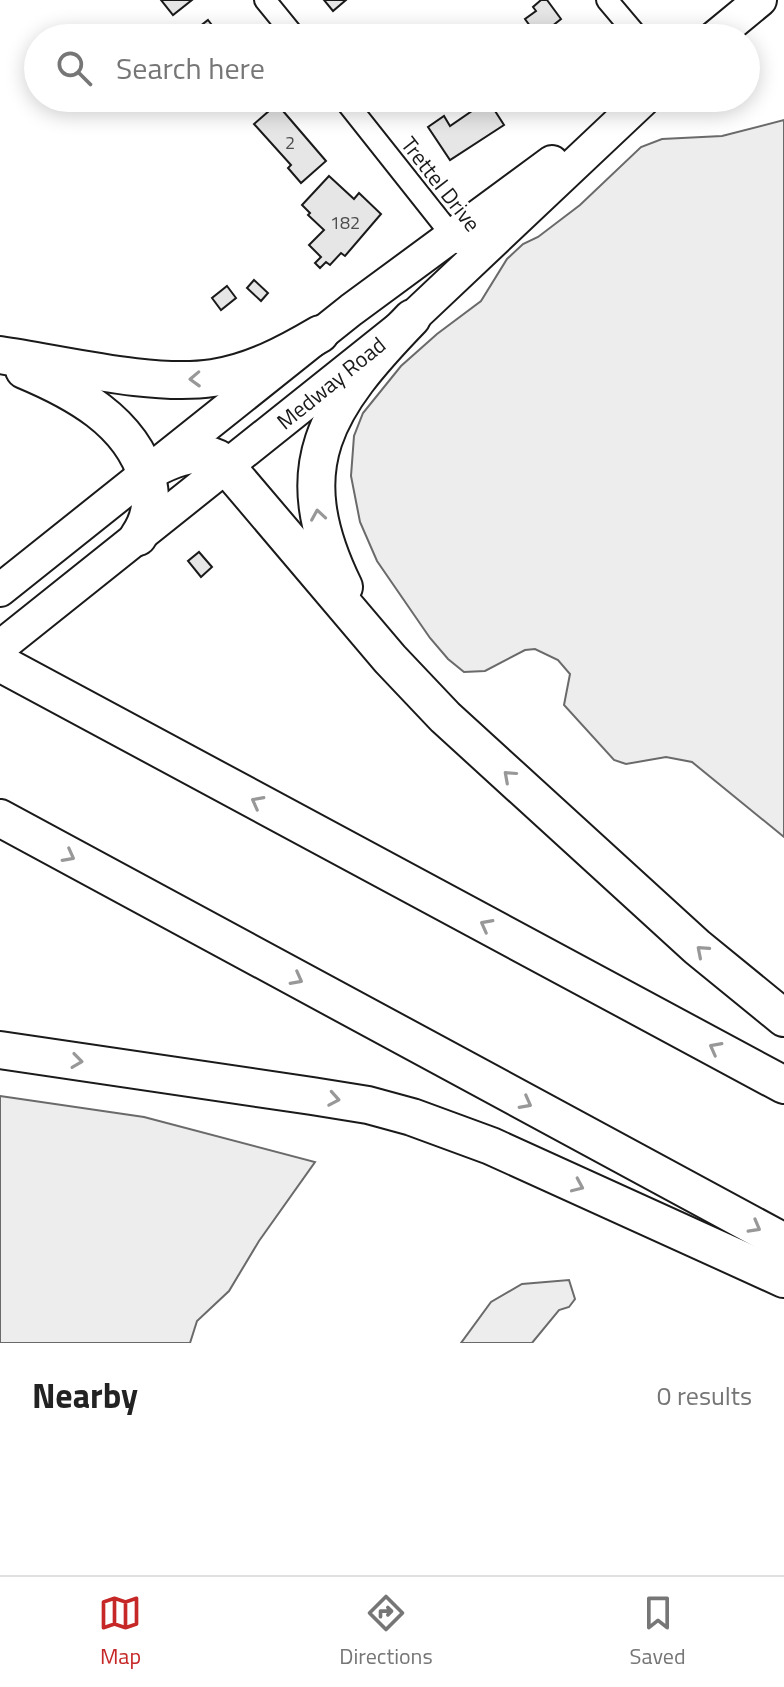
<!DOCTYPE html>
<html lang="en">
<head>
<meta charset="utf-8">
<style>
	body { margin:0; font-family:"Titillium Web",sans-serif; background:#f2f2f2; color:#222 }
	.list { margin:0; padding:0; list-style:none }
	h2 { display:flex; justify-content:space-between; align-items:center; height:104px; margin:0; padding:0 32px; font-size:34px }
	h2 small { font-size:26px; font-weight:400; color:#767676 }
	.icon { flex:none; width:44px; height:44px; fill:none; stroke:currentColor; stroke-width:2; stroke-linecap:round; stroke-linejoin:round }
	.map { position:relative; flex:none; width:784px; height:1343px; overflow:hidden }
	.search { position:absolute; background:#fff; box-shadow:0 4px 20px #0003; left:24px; right:24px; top:24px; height:88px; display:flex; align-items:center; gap:20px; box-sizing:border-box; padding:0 28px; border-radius:44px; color:#767676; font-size:30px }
	.sheet { height:232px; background:#fff }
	nav { display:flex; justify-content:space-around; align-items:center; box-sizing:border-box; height:112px; border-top:2px solid #e0e0e0; background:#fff; font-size:22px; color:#767676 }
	nav a { display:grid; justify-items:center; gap:4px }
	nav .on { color:#c62828 }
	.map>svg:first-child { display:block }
</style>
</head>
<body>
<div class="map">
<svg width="784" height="1343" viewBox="0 0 784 1343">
	<rect width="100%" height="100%" fill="#fff"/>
	<g fill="#ededed" stroke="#6a6a6a" stroke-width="2">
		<polygon points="784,120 784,837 692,762 666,757 626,764 614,760 564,705 570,674 558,660 535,649 525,650 485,671 464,672 448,659 430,638 377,561 360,522 351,476 354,436 363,413 401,366 437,334 481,301 507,259 523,244 538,237 580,205 641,147 662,139 722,136"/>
		<polygon points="0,1096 144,1117 315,1162 259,1241 229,1291 197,1321 190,1343 0,1343"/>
		<polygon points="569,1280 575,1299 569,1307 559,1310 532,1343 461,1343 491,1302 522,1284"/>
	</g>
	<g fill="#e6e6e6" stroke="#1a1a1a" stroke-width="2">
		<polygon points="161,0 192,0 173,15"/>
		<polygon points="324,0 346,0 333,11"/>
		<polygon points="541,0 547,0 561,19 541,35 543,38 513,38 530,26 525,19 536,11 533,7"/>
		<polygon points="208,20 222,38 185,38"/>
		<polygon points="390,26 400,38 371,38 381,29 384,32"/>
		<polygon points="488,100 504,125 450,160 428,127 444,116 450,126"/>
		<polygon points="277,104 326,161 301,183 288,168 291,165 254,124"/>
		<polygon points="329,176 354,199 359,193 381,214 345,256 341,253 330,265 326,262 320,268 315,263 321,257 309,245 324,230 308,215 310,213 302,205"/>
		<polygon points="254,280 268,293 261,301 247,288"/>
		<polygon points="227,286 236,298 221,310 212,298"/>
		<polygon points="199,552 212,567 201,577 188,561"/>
	</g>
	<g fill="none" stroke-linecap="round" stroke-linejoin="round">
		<g stroke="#1a1a1a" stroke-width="24">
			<g id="street">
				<polyline points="265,0 296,38"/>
				<polyline points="607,0 639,38"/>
				<polyline points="343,98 458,243"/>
			</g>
		</g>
		<g stroke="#1a1a1a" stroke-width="36">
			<g id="primary">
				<polyline points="714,38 760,0"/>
				<polyline points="0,590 351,310 552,162"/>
				<polyline points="0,647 412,318 645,98"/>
			</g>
		</g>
		<g stroke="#1a1a1a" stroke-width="40">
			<g id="highway">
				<path d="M0 355C62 364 152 387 213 378 252 372 286 354 320 334"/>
				<path d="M24 370C74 391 131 421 147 478 153 500 151 518 138 537"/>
				<path d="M146 473C167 461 199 445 222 461L390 659 445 717 697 947 784 1018"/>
				<path d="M344 587C285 466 326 407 412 318"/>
				<polyline points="0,663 784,1085"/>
				<polyline points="0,818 784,1242"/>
				<polyline points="0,1050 312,1096 368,1105 412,1117 491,1146 784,1279"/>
			</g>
		</g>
		<use href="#street" stroke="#fff" stroke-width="20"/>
		<use href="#primary" stroke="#fff" stroke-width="32"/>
		<use href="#highway" stroke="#fff" stroke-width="36"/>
	</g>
	<defs><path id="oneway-chevron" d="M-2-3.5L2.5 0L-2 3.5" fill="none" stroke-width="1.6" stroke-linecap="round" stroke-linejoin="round" transform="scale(2)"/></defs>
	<g stroke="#989898">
		<use href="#oneway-chevron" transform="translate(195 379) rotate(178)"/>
		<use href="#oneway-chevron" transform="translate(318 515) rotate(-99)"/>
		<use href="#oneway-chevron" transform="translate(509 776) rotate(-138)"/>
		<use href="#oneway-chevron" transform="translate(257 802) rotate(-152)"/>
		<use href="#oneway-chevron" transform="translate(69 856) rotate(28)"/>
		<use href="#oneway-chevron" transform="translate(486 925) rotate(-152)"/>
		<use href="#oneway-chevron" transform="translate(702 951) rotate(-139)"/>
		<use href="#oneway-chevron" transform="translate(297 979) rotate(28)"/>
		<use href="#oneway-chevron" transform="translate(715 1048) rotate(-152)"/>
		<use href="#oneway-chevron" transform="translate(77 1061) rotate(8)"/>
		<use href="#oneway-chevron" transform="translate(334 1099) rotate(10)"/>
		<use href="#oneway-chevron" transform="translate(526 1103) rotate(28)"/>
		<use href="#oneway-chevron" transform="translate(578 1186) rotate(24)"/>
		<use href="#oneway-chevron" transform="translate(755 1227) rotate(29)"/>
	</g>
	<g text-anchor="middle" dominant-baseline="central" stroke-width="6" stroke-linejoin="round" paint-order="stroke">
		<g font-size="18" fill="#4d4d4d">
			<text x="290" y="142">2</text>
			<text x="345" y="222">182</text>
		</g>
		<g font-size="22" fill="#1a1a1a" stroke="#fff">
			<text transform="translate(441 184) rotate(52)">Trettel Drive</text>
			<text transform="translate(331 383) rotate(-39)">Medway Road</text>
		</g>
	</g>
</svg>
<div class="search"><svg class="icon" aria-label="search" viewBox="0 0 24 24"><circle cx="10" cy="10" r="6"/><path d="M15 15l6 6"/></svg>Search here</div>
</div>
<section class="sheet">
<h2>Nearby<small>0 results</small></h2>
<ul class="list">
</ul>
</section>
<nav>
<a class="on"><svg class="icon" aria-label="map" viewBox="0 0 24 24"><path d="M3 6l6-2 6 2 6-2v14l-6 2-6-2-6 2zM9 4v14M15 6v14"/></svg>Map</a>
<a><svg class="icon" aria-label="directions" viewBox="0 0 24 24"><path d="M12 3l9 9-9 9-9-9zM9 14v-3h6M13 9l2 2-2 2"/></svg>Directions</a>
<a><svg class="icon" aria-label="saved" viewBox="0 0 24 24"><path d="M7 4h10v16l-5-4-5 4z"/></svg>Saved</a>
</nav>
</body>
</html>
